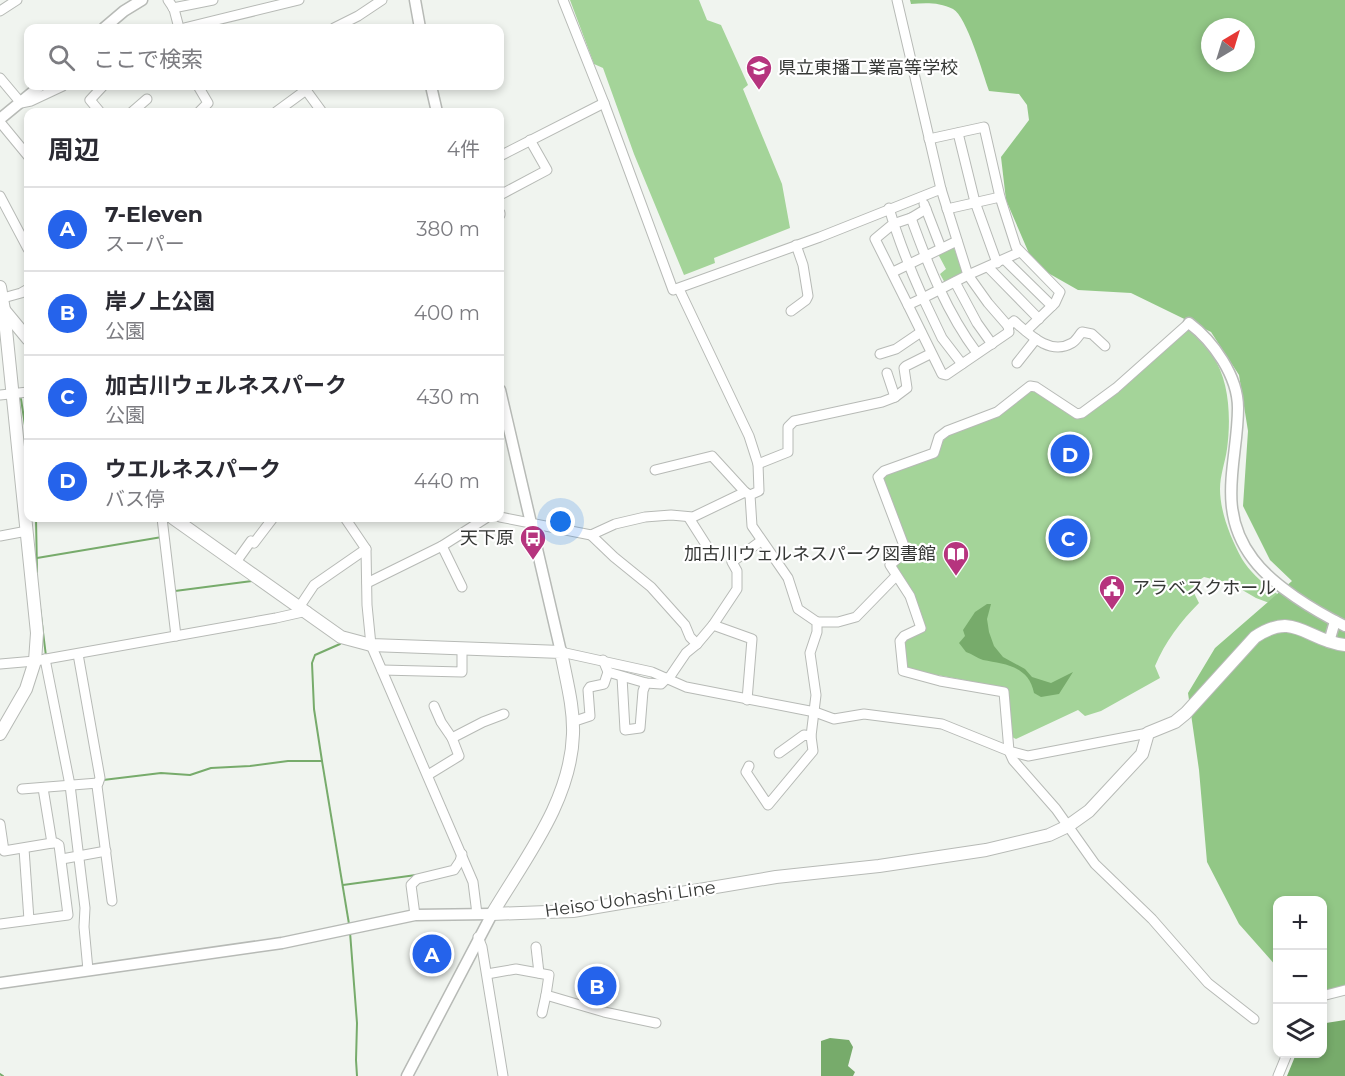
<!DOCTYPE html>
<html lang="ja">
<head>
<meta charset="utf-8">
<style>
	body { margin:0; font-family:Montserrat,"Noto Sans JP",sans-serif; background:#f2f2f3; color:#2b2b33 }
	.controls { position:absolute; right:18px; bottom:18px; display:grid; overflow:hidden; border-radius:12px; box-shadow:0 3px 9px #0003 }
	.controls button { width:54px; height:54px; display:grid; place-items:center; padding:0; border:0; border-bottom:2px solid #e1e1e2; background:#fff; color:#2b2b33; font:30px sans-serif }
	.compass { position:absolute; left:1201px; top:18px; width:54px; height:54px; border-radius:50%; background:#fff; box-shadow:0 3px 9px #0003; rotate:38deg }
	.you { position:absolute; left:561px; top:522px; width:21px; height:21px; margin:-15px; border:4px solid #fff; border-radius:50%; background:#1a73e8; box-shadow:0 0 0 9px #1a73e833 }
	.badge { display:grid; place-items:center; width:39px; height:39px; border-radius:50%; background:#2563eb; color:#fff; font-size:20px; font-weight:700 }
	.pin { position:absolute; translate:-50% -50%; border:3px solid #fff; box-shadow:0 2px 6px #0006 }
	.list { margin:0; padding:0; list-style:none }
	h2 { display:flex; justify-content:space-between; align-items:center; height:78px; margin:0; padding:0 24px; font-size:26px }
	h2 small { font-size:20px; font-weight:400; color:#7c7c81 }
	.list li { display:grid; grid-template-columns:39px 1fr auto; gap:18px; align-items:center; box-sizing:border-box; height:84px; padding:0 24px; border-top:2px solid #e1e1e2 }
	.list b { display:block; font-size:22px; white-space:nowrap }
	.list p { margin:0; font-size:20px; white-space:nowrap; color:#7c7c81 }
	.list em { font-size:20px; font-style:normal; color:#7c7c81 }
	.icon { flex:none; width:33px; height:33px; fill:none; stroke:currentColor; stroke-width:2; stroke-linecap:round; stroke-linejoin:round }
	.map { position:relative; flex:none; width:1345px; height:1076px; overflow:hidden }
	.search { position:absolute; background:#fff; box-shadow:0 3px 9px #0003; left:24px; top:24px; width:480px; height:66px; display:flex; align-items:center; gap:15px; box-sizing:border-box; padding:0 21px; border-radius:12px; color:#7c7c81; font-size:22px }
	.panel { position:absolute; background:#fff; box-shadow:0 3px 9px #0003; left:24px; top:108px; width:480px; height:414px; border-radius:12px }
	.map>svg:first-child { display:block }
</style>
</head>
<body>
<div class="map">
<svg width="1345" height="1076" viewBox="0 0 1345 1076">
	<rect width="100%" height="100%" fill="#f0f4ef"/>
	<g fill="#a4d499">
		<polygon points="570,0 699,0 707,20 721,25 748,85 743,89 782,184 790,228 714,258 715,263 684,275 634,154 603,68 594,64"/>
		<polygon points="953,245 963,273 945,283 940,274 946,269 938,254"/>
		<path d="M1185 331H1191C1198 339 1206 347 1212 355 1230 380 1231 420 1227 449 1225 463 1220 475 1220 489 1220 512 1231 539 1242 559 1254 579 1278 594 1296 608L1275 605 1256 598 1232 584 1204 577 1198 581 1193 591 1199 603C1181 621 1165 642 1155 666L1160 678 1101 711 1085 716 1078 710 1016 739 1012 737 1007 688 910 670 906 666 904 642 907 638 925 631 913 593 894 567 908 550 881 479 885 474 937 455 943 441 948 435 997 417 1031 390H1035L1080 418 1124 386Z"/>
	</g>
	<path fill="#92c786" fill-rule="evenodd" d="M910 0H1345V994L1343 995 1323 989 1322 900H1278L1277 967 1239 924 1207 862 1199 770 1188 693 1215 648 1292 581 1270 560 1243 506 1248 431 1239 375 1211 332 1131 293 1078 290 1034 265 1006 200 1001 157 1029 120 1027 105 1019 94 989 91C983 74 967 17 953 9 939 2 925 3 911 4ZM1210 27H1246V63H1210Z"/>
	<g fill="#77ab6b">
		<path d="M987 604H991L987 619 989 632 994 646 1003 657 1025 669 1032 677 1051 683 1073 672 1059 694 1041 697 1034 693C1029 666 1005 664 983 660 977 658 972 654 966 652L959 643 965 636 963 630 975 612Z"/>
		<polygon points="1345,1020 1345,1076 1287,1076 1296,1054 1322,1054 1323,1026 1326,1023"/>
		<polygon points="830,1038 849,1040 853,1047 848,1066 855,1072 853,1076 821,1076 821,1041"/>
	</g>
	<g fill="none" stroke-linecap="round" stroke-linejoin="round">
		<g stroke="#77ab6b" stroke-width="2">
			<polyline points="21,399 28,445"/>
			<polyline points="36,518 37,572"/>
			<polyline points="37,558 162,537"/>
			<polyline points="175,591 252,581"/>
			<polyline points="40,608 46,656"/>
			<polyline points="322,761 349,924"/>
			<polyline points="103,780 161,773 190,775 211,768 250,766 288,761 322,761 314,709 312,663 315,655 340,644"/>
			<polyline points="343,885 416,875"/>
			<polyline points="350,932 357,1023 356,1060 357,1076"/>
			<polyline points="0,1074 3,1076"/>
		</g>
		<g stroke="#b7bab6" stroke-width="11">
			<g id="minor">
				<polyline points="168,0 174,9 179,28"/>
				<polyline points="563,0 604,103 673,290 820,237 941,189"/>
				<path d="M897 0 941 189 968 275 988 303 1008 326 1014 321C1029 334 1050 356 1072 343 1076 341 1079 335 1082 332L1092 334 1105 346"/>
				<polyline points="173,8 213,0"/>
				<polyline points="0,11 17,0"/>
				<polyline points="184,28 299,0"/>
				<polyline points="334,28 358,16 382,0"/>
				<polyline points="0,78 21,103 31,101 63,86"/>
				<polyline points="198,86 208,103 199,112"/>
				<polyline points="303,86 322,112"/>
				<polyline points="100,112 90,100 103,86"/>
				<polyline points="132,112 147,99"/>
				<polyline points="276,112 306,90"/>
				<polyline points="0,122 28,156"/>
				<polyline points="958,133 975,202 997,263"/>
				<polyline points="929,139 984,127 1000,197 1016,247 1060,292 1055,303 1026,331"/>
				<polyline points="500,156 604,103"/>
				<polyline points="500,195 547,170 530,140"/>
				<polyline points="0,196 28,249"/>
				<polyline points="924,204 941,248"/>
				<path d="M889 208C898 239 910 269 923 298L908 305 875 239 893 224 911 218 926 209"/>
				<polyline points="947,209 1000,197"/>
				<polyline points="500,213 500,215"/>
				<path d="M911 218C928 265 947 313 977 353"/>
				<polyline points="1005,260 1052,306"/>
				<polyline points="988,267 1039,319"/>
				<polyline points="893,272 957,241"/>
				<polyline points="955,282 977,323 992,344"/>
				<polyline points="679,289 749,436 758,464 759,491 750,495 752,526 788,578 798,609 817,622 817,632 810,653 816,695 811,736 813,751 768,805 746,772 749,766"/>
				<polyline points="3,298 21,293 28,289"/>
				<polyline points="908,305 942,374 946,375 1009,332 1008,326"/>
				<polyline points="791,311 806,300 808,296 803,265 796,245"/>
				<polyline points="1189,323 1116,388 1082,413 1077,414 1036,387 1030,386 997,412 947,431 939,437 934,453 884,471 878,477 906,551 890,565 910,596 921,628 904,636 900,641 903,671 940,681 1004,692 1009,751 1013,760 1056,809 1095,864 1152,919 1208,983 1254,1019"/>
				<polyline points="880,354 896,349 921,332"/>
				<polyline points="1017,363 1036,339"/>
				<polyline points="962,364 942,338 923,298 968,275 1020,252"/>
				<polyline points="887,373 895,397"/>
				<polyline points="0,395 28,392"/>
				<polyline points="758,464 788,452 788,427 794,421 882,402 895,397 907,388 904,368 906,366 930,354"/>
				<polyline points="655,470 712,456 745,492"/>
				<polyline points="500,517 591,535 615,524 645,517 671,515 693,517 745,492 750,495"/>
				<polyline points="162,518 176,636"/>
				<polyline points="345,518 366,549 367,605 371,645 473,882 477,914"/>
				<polyline points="689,518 710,551"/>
				<polyline points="591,535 614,557 651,587 685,625 690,637 697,644"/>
				<polyline points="0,536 27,531"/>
				<polyline points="442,546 462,587"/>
				<polyline points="236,562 251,541 254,543 273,518"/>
				<polyline points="367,583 442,546 486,518"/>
				<polyline points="300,606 314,585 366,549"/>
				<polyline points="817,622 838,622 856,617 896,576"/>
				<polyline points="713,625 752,639 747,700"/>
				<polyline points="561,652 652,672 686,687 815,712 834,719 864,714 942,724 1009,751 1028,756 1148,733"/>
				<polyline points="78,654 100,778 97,786 112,901"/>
				<polyline points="45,659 70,785 85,908 84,927 88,970"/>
				<polyline points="0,664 35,661 276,618 307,611"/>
				<polyline points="382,670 462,672 462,648"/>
				<polyline points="608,672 646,683 661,684 667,678"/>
				<polyline points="622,677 625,730 640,728 643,691 646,683"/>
				<polyline points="669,678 686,653 697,644 713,625 737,589 737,571 732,562 761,541"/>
				<polyline points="434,706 441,722 452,738"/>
				<polyline points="572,722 590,716 588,690 590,687 604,684 608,672 603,660"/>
				<polyline points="779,753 804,735 811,736"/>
				<polyline points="428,775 459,756 452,738 483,722 504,714"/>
				<polyline points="22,789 98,783"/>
				<polyline points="0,824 4,851 52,843 43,788"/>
				<polyline points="24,849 29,920"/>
				<polyline points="62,859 106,851"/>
				<polyline points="415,915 411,885 417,879 454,870 460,861 462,854"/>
				<polyline points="0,924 68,915 59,845 56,843 52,843"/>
				<polyline points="478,937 482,947 503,1076"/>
				<polyline points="536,947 539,973"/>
				<polyline points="487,974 516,969 549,975 546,995 604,1012 656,1023"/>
				<polyline points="1322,996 1345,990"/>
				<polyline points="542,1013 546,995"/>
				<polyline points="1278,1076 1287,1054"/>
			</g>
		</g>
		<g stroke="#b7bab6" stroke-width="13">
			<g id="tertiary">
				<polyline points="415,0 420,28"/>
				<polyline points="104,28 124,11 142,0"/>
				<polyline points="431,86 437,112"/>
				<polyline points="0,119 40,86"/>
				<path d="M1189 323C1213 341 1238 376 1238 408 1238 461 1215 509 1253 559 1273 586 1315 611 1345 626"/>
				<polyline points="500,390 561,652"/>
				<polyline points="1329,642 1335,621"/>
				<polyline points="0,983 282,943 415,915 492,914"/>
				<polyline points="407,1076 492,914"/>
			</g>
		</g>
		<g stroke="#b7bab6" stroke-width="14">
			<g id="secondary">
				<polyline points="0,287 4,310 37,633 35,661 26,689 0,734"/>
				<polyline points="4,310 28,339"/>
				<path d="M173 518 341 637 371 645 561 652C566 679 574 707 573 734 571 801 525 858 492 914"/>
				<path d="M492 914 573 911 776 877 879 866 986 850 1049 835 1068 826 1089 811 1142 754 1148 733 1175 722 1186 713 1255 637C1295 610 1307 641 1345 645"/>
			</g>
		</g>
		<use href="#minor" stroke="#fff" stroke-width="9"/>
		<use href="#tertiary" stroke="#fff" stroke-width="10"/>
		<use href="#secondary" stroke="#fff" stroke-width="12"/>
	</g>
	<defs>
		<g id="school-pin" transform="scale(1.35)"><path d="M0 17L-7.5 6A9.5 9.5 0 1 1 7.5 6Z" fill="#b6347e" stroke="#fff"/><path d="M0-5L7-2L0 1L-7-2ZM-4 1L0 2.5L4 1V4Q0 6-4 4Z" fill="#fff"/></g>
		<g id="bus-pin" transform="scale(1.35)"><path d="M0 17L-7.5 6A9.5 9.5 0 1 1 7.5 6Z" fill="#b6347e" stroke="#fff"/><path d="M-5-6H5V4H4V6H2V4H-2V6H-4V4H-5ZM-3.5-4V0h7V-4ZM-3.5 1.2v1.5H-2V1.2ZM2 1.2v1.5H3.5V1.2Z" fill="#fff"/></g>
		<g id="library-pin" transform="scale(1.35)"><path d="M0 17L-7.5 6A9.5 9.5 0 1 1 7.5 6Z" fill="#b6347e" stroke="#fff"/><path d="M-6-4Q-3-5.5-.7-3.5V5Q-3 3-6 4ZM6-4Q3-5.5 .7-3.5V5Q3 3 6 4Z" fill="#fff"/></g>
		<g id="civic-pin" transform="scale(1.35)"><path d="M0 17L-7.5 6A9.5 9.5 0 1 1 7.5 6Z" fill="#b6347e" stroke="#fff"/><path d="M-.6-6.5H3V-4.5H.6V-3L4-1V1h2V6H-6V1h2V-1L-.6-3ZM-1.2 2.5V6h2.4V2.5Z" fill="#fff"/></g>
	</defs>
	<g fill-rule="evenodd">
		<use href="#school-pin" x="759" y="68"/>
		<use href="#bus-pin" x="533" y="538"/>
		<use href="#library-pin" x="956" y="554"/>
		<use href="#civic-pin" x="1112" y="588"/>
	</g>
	<g text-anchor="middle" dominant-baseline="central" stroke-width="4.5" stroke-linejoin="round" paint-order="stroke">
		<g font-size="18" fill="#363836" stroke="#fff" text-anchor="start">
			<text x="778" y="68">県立東播工業高等学校</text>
			<text x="514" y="538" text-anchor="end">天下原</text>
			<text x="936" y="554" text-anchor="end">加古川ウェルネスパーク図書館</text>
			<text x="1132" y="588">アラベスクホール</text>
		</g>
		<g font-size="18" fill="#363836" stroke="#fff">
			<text transform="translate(630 899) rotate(-8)">Heiso Uohashi Line</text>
		</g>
	</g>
</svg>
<div class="controls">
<button>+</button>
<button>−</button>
<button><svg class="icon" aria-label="layers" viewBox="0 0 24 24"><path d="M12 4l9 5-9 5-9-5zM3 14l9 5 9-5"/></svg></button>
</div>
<svg class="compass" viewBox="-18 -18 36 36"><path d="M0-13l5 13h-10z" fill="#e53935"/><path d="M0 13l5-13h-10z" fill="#7c7c81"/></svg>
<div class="you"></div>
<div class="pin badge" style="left:432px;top:954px">A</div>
<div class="pin badge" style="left:597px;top:986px">B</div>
<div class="pin badge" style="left:1068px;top:538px">C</div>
<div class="pin badge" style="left:1070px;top:454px">D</div>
<div class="search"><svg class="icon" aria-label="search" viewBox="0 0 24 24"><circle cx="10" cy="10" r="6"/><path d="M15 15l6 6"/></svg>ここで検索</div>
<section class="panel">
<h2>周辺<small>4件</small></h2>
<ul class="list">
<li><span class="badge">A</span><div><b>7-Eleven</b><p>スーパー</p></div><em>380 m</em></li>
<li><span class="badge">B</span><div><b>岸ノ上公園</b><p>公園</p></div><em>400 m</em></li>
<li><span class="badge">C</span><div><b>加古川ウェルネスパーク</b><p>公園</p></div><em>430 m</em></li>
<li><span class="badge">D</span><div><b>ウエルネスパーク</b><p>バス停</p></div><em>440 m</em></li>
</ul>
</section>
</div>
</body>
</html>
